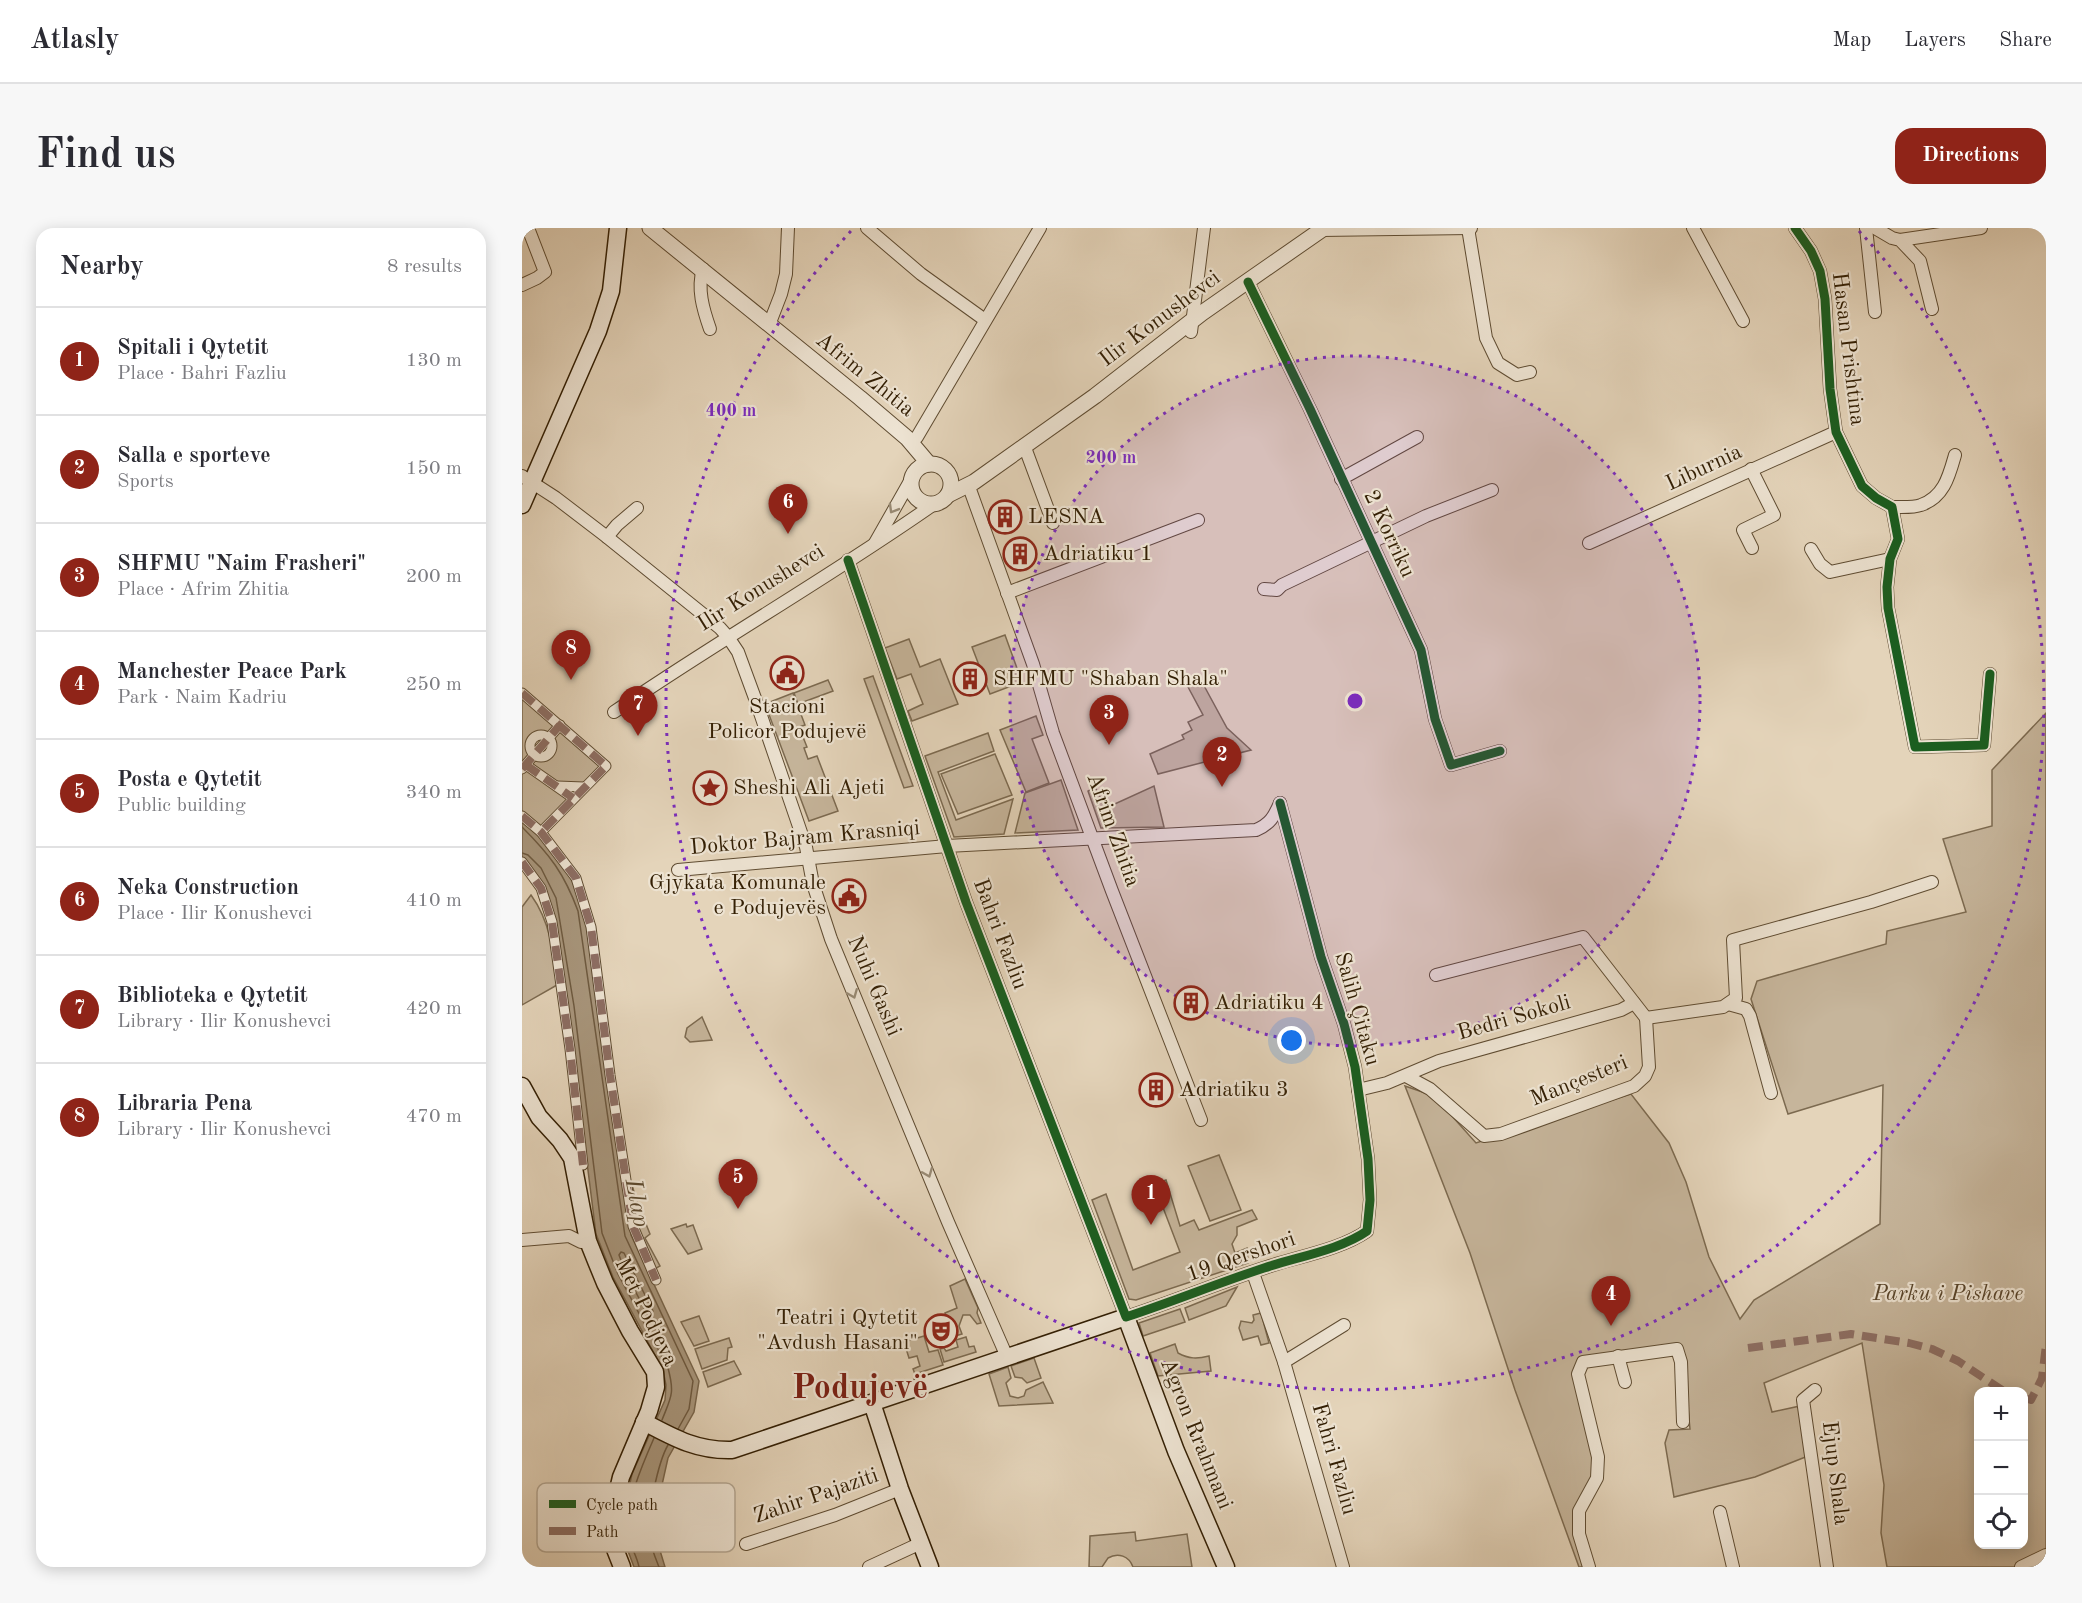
<!DOCTYPE html>
<html lang="en">
<head>
<meta charset="utf-8">
<style>
	body { margin:0; font-family:"Old Standard TT",serif; background:#f7f7f7; color:#2b2b33 }
	.controls { position:absolute; right:18px; bottom:18px; display:grid; overflow:hidden; border-radius:12px; box-shadow:0 3px 15px #0003 }
	.controls button { width:54px; height:54px; display:grid; place-items:center; padding:0; border:0; border-bottom:2px solid #e1e1e2; background:#fff; color:#2b2b33; font:30px sans-serif }
	.you { position:absolute; left:770px; top:813px; width:21px; height:21px; margin:-15px; border:4px solid #fff; border-radius:50%; background:#1a73e8; box-shadow:0 0 0 9px #1a73e833 }
	.badge { display:grid; place-items:center; width:39px; height:39px; border-radius:50%; background:#8f2418; color:#fff; font-size:20px; font-weight:700 }
	.pin { position:absolute; translate:-50% -50px; filter:drop-shadow(0 2px 3px #0008) }
	.pin::after { content:''; position:absolute; top:32px; width:21px; height:18px; background:inherit; clip-path:polygon(0 0,100% 0,50% 100%) }
	.list { margin:0; padding:0; list-style:none }
	h2 { display:flex; justify-content:space-between; align-items:center; height:78px; margin:0; padding:0 24px; font-size:26px }
	h2 small { font-size:20px; font-weight:400; color:#7c7c81 }
	.list li { display:grid; grid-template-columns:39px 1fr auto; gap:18px; align-items:center; box-sizing:border-box; height:108px; padding:0 24px; border-top:2px solid #e1e1e2 }
	.list b { display:block; font-size:22px; white-space:nowrap }
	.list p { margin:0; font-size:20px; white-space:nowrap; color:#7c7c81 }
	.list em { font-size:20px; font-style:normal; color:#7c7c81 }
	.icon { flex:none; width:33px; height:33px; fill:none; stroke:currentColor; stroke-width:2; stroke-linecap:round; stroke-linejoin:round }
	.map { position:relative; flex:none; width:1524px; height:1339px; overflow:hidden; border-radius:18px }
	header { display:flex; align-items:center; gap:36px; box-sizing:border-box; height:84px; padding:0 30px; background:#fff; border-bottom:2px solid #e1e1e2 }
	header strong { font-size:28px }
	nav { display:flex; gap:33px; margin-inline-start:auto; font-size:21px }
	.intro { display:flex; align-items:center; justify-content:space-between; box-sizing:border-box; height:144px; padding:0 36px }
	h1 { margin:0; font-size:42px }
	.button { padding:15px 27px; border-radius:18px; background:#8f2418; color:#fff; font-size:21px; font-weight:700 }
	main { display:flex; gap:36px; padding:0 36px }
	aside { flex:1; background:#fff; border-radius:18px; box-shadow:0 3px 15px #0003 }
	.map>svg:first-child { display:block }
</style>
</head>
<body>
<header>
<strong>Atlasly</strong>
<nav><a>Map</a><a>Layers</a><a>Share</a></nav>
</header>
<div class="intro"><h1>Find us</h1><a class="button">Directions</a></div>
<main>
<aside>
<h2>Nearby<small>8 results</small></h2>
<ul class="list">
<li><span class="badge">1</span><div><b>Spitali i Qytetit</b><p>Place · Bahri Fazliu</p></div><em>130 m</em></li>
<li><span class="badge">2</span><div><b>Salla e sporteve</b><p>Sports</p></div><em>150 m</em></li>
<li><span class="badge">3</span><div><b>SHFMU &quot;Naim Frasheri&quot;</b><p>Place · Afrim Zhitia</p></div><em>200 m</em></li>
<li><span class="badge">4</span><div><b>Manchester Peace Park</b><p>Park · Naim Kadriu</p></div><em>250 m</em></li>
<li><span class="badge">5</span><div><b>Posta e Qytetit</b><p>Public building</p></div><em>340 m</em></li>
<li><span class="badge">6</span><div><b>Neka Construction</b><p>Place · Ilir Konushevci</p></div><em>410 m</em></li>
<li><span class="badge">7</span><div><b>Biblioteka e Qytetit</b><p>Library · Ilir Konushevci</p></div><em>420 m</em></li>
<li><span class="badge">8</span><div><b>Libraria Pena</b><p>Library · Ilir Konushevci</p></div><em>470 m</em></li>
</ul>
</aside>
<div class="map">
<svg width="1524" height="1339" viewBox="0 0 1524 1339">
	<rect width="100%" height="100%" fill="#e4d4ba"/>
	<filter id="stains"><feTurbulence type="fractalNoise" baseFrequency=".00333" numOctaves="4"/><feColorMatrix values="0 0 0 0 .2 0 0 0 0 .09 0 0 0 0 .02 0 0 0 .5 -.17"/></filter>
	<radialGradient id="worn" r=".72"><stop offset=".6" stop-color="#630" stop-opacity="0"/><stop offset="1" stop-color="#630" stop-opacity=".3"/></radialGradient>
	<g fill="#c6b59b" stroke="#7c6a50" stroke-width="1.5" fill-rule="evenodd">
		<polygon points="483,407 500,454 468,466 450,419"/>
		<polygon points="387,411 398,439 418,431 436,476 390,493 386,483 401,476 389,446 375,451 363,420"/>
		<polygon points="351,448 391,558 382,560 342,451"/>
		<polygon points="306,452 311,463 276,476 272,465"/>
		<polygon points="680,454 705,500 729,522 636,546 628,526 662,511 660,507 670,502 666,494 681,487 666,459"/>
		<path d="M0 465 84 538 62 559 35 558 48 573 19 604 0 588ZM18 507 27 510 30 518 28 526 18 530C9 528 5 521 9 513Z"/>
		<polygon points="271,465 283,497 277,499 285,519 282,520 286,531 295,528 316,583 287,593 243,476"/>
		<path d="M1524 485V1339H1365L1359 1305 1362 1257 1340 1115 1242 1155 1250 1184 1278 1178 1286 1228 1233 1249 1152 1269 1143 1215 1147 1202 1168 1201 1160 1119 1059 1131 1073 1230 1072 1244 1054 1280 1063 1339H1057L993 1162 948 1025 883 858 912 868 954 915 1109 866 1147 915 1164 954 1187 1029 1218 1091 1232 1072 1358 996 1361 857 1266 886 1229 771 1235 753 1364 716 1365 703 1444 684 1421 611 1470 598V542ZM1456 1164H1502V1316H1456Z"/>
		<polygon points="514,488 521,507 510,511 527,555 504,564 478,502"/>
		<polygon points="466,505 472,523 416,544 434,592 491,571 482,606 432,609 403,528"/>
		<polygon points="473,526 490,567 436,586 419,546"/>
		<polygon points="539,552 556,602 493,605 503,565"/>
		<polygon points="632,558 642,599 579,600 566,563 573,559 584,580"/>
		<path d="M9 667C28 693 32 725 35 757L0 777V679Z"/>
		<polygon points="180,789 190,812 168,814 163,809 165,800"/>
		<polygon points="697,927 719,982 688,993 666,938"/>
		<polygon points="106,952 109,953 114,971 128,1006 123,1010 138,1038 131,1042 115,1006"/>
		<polygon points="644,952 658,998 672,992 677,1002 730,982 735,991 715,999 715,1007 710,1016 713,1025 725,1020 726,1035 614,1072 607,1071 570,972 584,966 611,1042 658,1024 632,956"/>
		<polygon points="164,996 165,999 171,997 180,1021 166,1026 149,1001"/>
		<polygon points="443,1051 456,1080 455,1085 459,1095 455,1096 448,1087 441,1087 437,1098 440,1106 433,1108 423,1085 435,1080 428,1058"/>
		<polygon points="715,1059 704,1078 667,1092 663,1080"/>
		<polygon points="658,1081 663,1094 621,1108 617,1095"/>
		<polygon points="739,1085 747,1115 739,1117 736,1108 721,1112 717,1100 719,1093 730,1095 732,1092 731,1087"/>
		<polygon points="177,1088 187,1113 172,1118 159,1094"/>
		<polygon points="402,1108 407,1124 416,1122 421,1137 393,1146 391,1141 398,1138 395,1128 387,1130 382,1114"/>
		<polygon points="444,1109 447,1119 452,1118 454,1124 422,1134 418,1121 422,1120 424,1123 436,1119 434,1112"/>
		<polygon points="207,1110 210,1119 206,1120 205,1132 180,1141 173,1121"/>
		<path d="M653 1116 656 1125C667 1131 675 1131 687 1128L689 1143 636 1148 628 1125Z"/>
		<polygon points="512,1130 519,1150 505,1155 500,1150 493,1149 489,1138"/>
		<polygon points="212,1133 219,1146 186,1159 181,1144"/>
		<polygon points="486,1139 489,1150 484,1155 488,1168 496,1170 502,1168 504,1162 521,1154 531,1175 477,1178 467,1146"/>
		<path d="M613 1304 614 1313 665 1306 670 1339H611C607 1328 596 1324 586 1330L580 1339H567L568 1308Z"/>
	</g>
	<path fill="#a8967c" stroke="#79664c" stroke-width="1.5" d="M0 592C30 612 50 648 62 681L109 1007 177 1153 172 1184 146 1230 135 1279 133 1306 143 1339H112L100 1307 101 1286 110 1246 143 1172 144 1157 141 1142 91 1049 74 1006 37 711C29 675 26 656 0 629Z"/>
	<g fill="none" stroke-linecap="round" stroke-linejoin="round">
		<g stroke="#6e5a40" stroke-width="1.5">
			<path d="M0 599C28 627 42 645 56 683L103 1008 171 1153 167 1181 156 1201"/>
			<path d="M0 625 6 627 19 640 34 670 52 778 80 1005 96 1046 146 1140C153 1166 149 1169 140 1192"/>
			<polygon points="99,1024 102,1025 131,1083 129,1087 125,1086 103,1043 97,1027"/>
			<path d="M117 1339C115 1328 108 1318 106 1307 101 1281 121 1235 132 1210"/>
			<path d="M137 1339C133 1329 128 1317 127 1307 125 1287 136 1234 146 1217"/>
		</g>
		<g stroke="#5f4c32" stroke-width="11">
			<g id="pedestrian">
				<polyline points="0,465 84,538 19,604"/>
				<circle cx="19" cy="518" r="11"/>
				<polyline points="4,537 51,570"/>
				<polyline points="0,541 38,497"/>
				<polyline points="35,558 62,559"/>
				<polyline points="0,588 19,604 54,650 69,699 88,847 111,998 134,1052"/>
				<polyline points="0,634 19,660 30,694 48,821 61,937"/>
			</g>
		</g>
		<g stroke="#5f4c32" stroke-width="14">
			<g id="minor">
				<polyline points="345,0 399,46 463,92"/>
				<polyline points="946,0 964,110 976,135 995,147 1008,144"/>
				<polyline points="1171,0 1221,93"/>
				<polyline points="1273,0 1289,23 1298,43 1303,71 1308,161 1314,204 1340,258 1354,270 1370,279 1376,311 1368,331 1365,359 1366,380 1393,519 1462,517 1468,446"/>
				<polyline points="1344,0 1353,84"/>
				<polyline points="1353,0 1370,10 1378,12 1398,33 1410,81"/>
				<polyline points="798,2 949,0"/>
				<polyline points="1378,12 1459,0"/>
				<path d="M181 41C175 61 181 81 188 101"/>
				<polyline points="726,54 788,181 899,422 913,491 929,537 978,523"/>
				<polyline points="0,57 15,50 23,44 6,0"/>
				<polyline points="247,97 259,66 264,46 266,0"/>
				<polyline points="669,104 682,0"/>
				<polyline points="388,214 395,209 518,0"/>
				<polyline points="502,217 531,295"/>
				<polyline points="1229,241 1252,287 1221,302 1230,320"/>
				<polyline points="0,248 34,270 85,309 198,400 206,409 216,424 234,473 284,619 291,656 309,711 426,994 485,1129"/>
				<polyline points="819,251 895,209"/>
				<polyline points="446,256 511,436 531,505 590,663 679,892"/>
				<path d="M1370 279C1378 279 1391 280 1399 277 1422 269 1427 248 1433 227"/>
				<polyline points="85,309 95,297 115,280"/>
				<polyline points="353,315 391,248"/>
				<polyline points="1067,315 1314,204"/>
				<polyline points="1289,321 1298,336 1308,344 1368,331"/>
				<path d="M326 332 444 674 604 1089C650 1074 696 1055 742 1040 774 1029 818 1022 845 1003L848 972 846 931 833 839 822 796 799 729 758 575"/>
				<polyline points="742,361 755,362 760,357 904,288 970,262"/>
				<polyline points="485,365 676,292"/>
				<path d="M92 484C197 412 308 349 412 276"/>
				<path d="M156 642 425 618 734 602C748 596 752 589 758 575"/>
				<polyline points="914,747 1061,709 1124,790"/>
				<polyline points="1206,776 1224,781 1228,788 1249,865"/>
				<polyline points="1124,790 1201,779 1214,770 1211,712 1349,674 1410,654"/>
				<polyline points="884,848 908,861 962,908 979,906 1112,858 1123,848 1127,839 1124,790"/>
				<polyline points="836,862 865,855 917,833 1099,782 1112,775"/>
				<polyline points="0,1012 47,1008 59,1014 66,1013"/>
				<polyline points="731,1045 762,1134 821,1339"/>
				<polyline points="1096,1128 1103,1154"/>
				<polyline points="762,1134 822,1097"/>
				<polyline points="1293,1162 1281,1172 1305,1339"/>
				<polyline points="1198,1284 1211,1339"/>
				<polyline points="224,1316 313,1287 378,1261"/>
				<polyline points="347,1339 399,1315"/>
				<polyline points="1067,1339 1057,1306 1057,1283 1075,1250 1076,1229 1056,1146 1061,1134 1155,1121 1159,1134 1161,1194"/>
				<polyline points="1499,1339 1524,1327"/>
			</g>
		</g>
		<g stroke="#5f4c32" stroke-width="17">
			<g id="tertiary">
				<polyline points="128,0 338,170 385,210 407,236"/>
				<circle cx="409" cy="256" r="20"/>
				<polyline points="426,267 452,254 573,168 680,85 802,0"/>
			</g>
		</g>
		<g stroke="#331f04" stroke-width="19">
			<g id="secondary">
				<polyline points="0,277 76,103 89,63 96,0"/>
				<polyline points="0,858 17,889 38,912 50,930 66,1013 74,1033 83,1055 108,1103 133,1144 134,1159 127,1183 99,1249 90,1287 91,1316 100,1339"/>
				<polyline points="350,1175 378,1261 408,1339"/>
				<path d="M122 1194C152 1210 175 1223 210 1222L604 1089 654 1223 704 1339"/>
			</g>
		</g>
		<use href="#pedestrian" stroke="#ede3d2" stroke-width="9"/>
		<use href="#minor" stroke="#ede3d2" stroke-width="12"/>
		<use href="#tertiary" stroke="#ede3d2" stroke-width="15"/>
		<use href="#secondary" stroke="#ede3d2" stroke-width="16"/>
		<g stroke="#8d6e63" stroke-width="8" stroke-dasharray="15 8" stroke-linecap="butt">
			<polyline points="0,465 84,538 19,604"/>
			<polyline points="4,537 51,570"/>
			<polyline points="0,541 38,497"/>
			<polyline points="0,588 19,604 54,650 69,699 88,847 111,998 134,1052"/>
			<polyline points="0,634 19,660 30,694 48,821 61,937"/>
			<polyline points="1226,1120 1329,1106 1387,1115 1410,1121 1436,1133 1483,1164"/>
			<polyline points="1502,1170 1509,1172 1520,1150 1524,1117"/>
		</g>
		<g stroke="#ede3d2" stroke-width="13">
			<g id="cycleway">
				<polyline points="1273,0 1289,23 1298,43 1303,71 1308,161 1314,204 1340,258 1354,270 1370,279 1376,311 1368,331 1365,359 1366,380 1393,519 1462,517 1468,446"/>
				<polyline points="726,54 788,181 899,422 913,491 929,537 978,523"/>
				<path d="M326 332 444 674 604 1089C650 1074 696 1055 742 1040 774 1029 818 1022 845 1003L848 972 846 931 833 839 822 796 799 729 758 575"/>
			</g>
		</g>
		<use href="#cycleway" stroke="#1b5e20" stroke-width="9"/>
	</g>
	<defs><path id="oneway-chevron" d="M-2-3.5L2.5 0L-2 3.5" fill="none" stroke-width="1.6" stroke-linecap="round" stroke-linejoin="round" transform="scale(1.5)"/></defs>
	<g stroke="#998b75">
		<use href="#oneway-chevron" transform="translate(371 281) rotate(120)"/>
		<use href="#oneway-chevron" transform="translate(331 766) rotate(68)"/>
		<use href="#oneway-chevron" transform="translate(406 945) rotate(68)"/>
	</g>
	<circle cx="833" cy="473" r="345" fill="#7b2cbf" fill-opacity=".12"/>
	<g fill="none" stroke="#7b2cbf" stroke-width="3" stroke-dasharray="3 6">
		<circle cx="833" cy="473" r="345"/>
		<path d="M1337 3A689 689 0 1 1 329 3"/>
	</g>
	<defs>
		<g id="building-ring" transform="scale(1.725)"><circle r="9.5" fill="#ede3d2" stroke="#8f2418" stroke-width="1.5"/><path d="M-4-6H4V6H1V3H-1V6H-4ZM-2.5-4.3h1.7v1.8h-1.7ZM.8-4.3h1.7v1.8H.8ZM-2.5-1h1.7V.8h-1.7ZM.8-1h1.7V.8H.8Z" fill="#8f2418"/></g>
		<g id="civic-ring" transform="scale(1.725)"><circle r="9.5" fill="#ede3d2" stroke="#8f2418" stroke-width="1.5"/><path d="M-.6-6.5H3V-4.5H.6V-3L4-1V1h2V6H-6V1h2V-1L-.6-3ZM-1.2 2.5V6h2.4V2.5Z" fill="#8f2418"/></g>
		<g id="sight-ring" transform="scale(1.725)"><circle r="9.5" fill="#ede3d2" stroke="#8f2418" stroke-width="1.5"/><path d="M0-6L1.8-2.2L6-1.7L2.9 1.2L3.7 5.4L0 3.3L-3.7 5.4L-2.9 1.2L-6-1.7L-1.8-2.2Z" fill="#8f2418"/></g>
		<g id="theatre-ring" transform="scale(1.725)"><circle r="9.5" fill="#ede3d2" stroke="#8f2418" stroke-width="1.5"/><path d="M-5-5.5Q0-4 5-5.5V0Q5 5 0 6Q-5 5-5 0ZM-3.3-2.5H-1v1.5H-3.3ZM1-2.5H3.3v1.5H1ZM-2.8 1Q0 5.5 2.8 1Z" fill="#8f2418"/></g>
	</defs>
	<g fill-rule="evenodd">
		<use href="#building-ring" x="483" y="289"/>
		<use href="#building-ring" x="498" y="326"/>
		<use href="#civic-ring" x="265" y="445"/>
		<use href="#building-ring" x="448" y="451"/>
		<use href="#sight-ring" x="188" y="560"/>
		<use href="#civic-ring" x="327" y="668"/>
		<use href="#building-ring" x="669" y="775"/>
		<use href="#building-ring" x="634" y="862"/>
		<use href="#theatre-ring" x="419" y="1103"/>
	</g>
	<g text-anchor="middle" dominant-baseline="central" stroke-width="4.5" stroke-linejoin="round" paint-order="stroke">
		<g font-size="22" fill="#331f04" stroke="#ede3d2">
			<text transform="translate(638 91) rotate(-37)">Ilir Konushevci</text>
			<text transform="translate(1326 121) rotate(83)">Hasan Prishtina</text>
			<text transform="translate(343 147) rotate(39)">Afrim Zhitia</text>
			<text transform="translate(1182 240) rotate(-25)">Liburnia</text>
			<text transform="translate(867 306) rotate(65)">2 Korriku</text>
			<text transform="translate(239 360) rotate(-32)">Ilir Konushevci</text>
			<text transform="translate(591 602) rotate(70)">Afrim Zhitia</text>
			<text transform="translate(283 610) rotate(-5)">Doktor Bajram Krasniqi</text>
			<text transform="translate(478 706) rotate(69)">Bahri Fazliu</text>
			<text transform="translate(352 758) rotate(67)">Nuhi Gashi</text>
			<text transform="translate(835 781) rotate(74)">Salih Çitaku</text>
			<text transform="translate(992 790) rotate(-16)">Bedri Sokoli</text>
			<text transform="translate(1057 853) rotate(-22)">Mançesteri</text>
			<text transform="translate(719 1029) rotate(-19)">19 Qershori</text>
			<text transform="translate(124 1084) rotate(64)">Met Podjeva</text>
			<text transform="translate(674 1206) rotate(68)">Agron Rrahmani</text>
			<text transform="translate(812 1231) rotate(74)">Fahri Fazliu</text>
			<text transform="translate(1313 1245) rotate(83)">Ejup Shala</text>
			<text transform="translate(294 1268) rotate(-19)">Zahir Pajaziti</text>
		</g>
		<g font-size="22" fill="#331f04" stroke="#ede3d2" text-anchor="start">
			<text x="506" y="289">LESNA</text>
			<text x="521" y="326">Adriatiku 1</text>
			<text x="471" y="451">SHFMU "Shaban Shala"</text>
			<text x="265" y="479" text-anchor="middle">Stacioni<tspan x="265" dy="25">Policor Podujevë</tspan></text>
			<text x="211" y="560">Sheshi Ali Ajeti</text>
			<text x="304" y="655" text-anchor="end">Gjykata Komunale<tspan x="304" dy="25">e Podujevës</tspan></text>
			<text x="692" y="775">Adriatiku 4</text>
			<text x="657" y="862">Adriatiku 3</text>
			<text x="396" y="1090" text-anchor="end">Teatri i Qytetit<tspan x="396" dy="25">"Avdush Hasani"</tspan></text>
		</g>
		<g font-size="22" font-style="italic" fill="#58442a" stroke="#ede3d2">
			<text x="1426" y="1066">Parku i Pishave</text>
		</g>
		<g font-size="24" font-style="italic" fill="#5c492e" stroke="#ede3d2">
			<text transform="translate(114 975) rotate(79)">Llap</text>
		</g>
		<g font-size="34" font-weight="bold" fill="#7a1f14" stroke="#ede3d2">
			<text x="338" y="1161">Podujevë</text>
		</g>
	</g>
	<rect x="15" y="1255" width="198" height="69" rx="9" fill="#ede3d2" stroke="#b5a894" stroke-width="1.5"/>
	<rect x="27" y="1272" width="27" height="8" fill="#1b5e20"/>
	<rect x="27" y="1299" width="27" height="8" fill="#8d6e63"/>
	<g font-size="16" fill="#331f04">
		<text x="64" y="1282">Cycle path</text>
		<text x="64" y="1309">Path</text>
	</g>
	<circle cx="833" cy="473" r="9" fill="#7b2cbf" stroke="#ede3d2" stroke-width="3"/>
	<g font-size="18" text-anchor="middle" font-weight="bold" fill="#7b2cbf" stroke="#ede3d2" stroke-width="4.5" stroke-linejoin="round" paint-order="stroke">
		<text x="209" y="188">400 m</text>
		<text x="589" y="235">200 m</text>
	</g>
	<rect width="100%" height="100%" filter="url(#stains)"/>
	<rect width="100%" height="100%" fill="url(#worn)"/>
</svg>
<div class="controls">
<button>+</button>
<button>−</button>
<button><svg class="icon" aria-label="locate" viewBox="0 0 24 24"><circle cx="12" cy="12" r="6"/><path d="M12 2v4M12 18v4M2 12h4M18 12h4"/></svg></button>
</div>
<div class="you"></div>
<div class="pin badge" style="left:629px;top:997px">1</div>
<div class="pin badge" style="left:700px;top:559px">2</div>
<div class="pin badge" style="left:587px;top:517px">3</div>
<div class="pin badge" style="left:1089px;top:1098px">4</div>
<div class="pin badge" style="left:216px;top:981px">5</div>
<div class="pin badge" style="left:266px;top:306px">6</div>
<div class="pin badge" style="left:116px;top:508px">7</div>
<div class="pin badge" style="left:49px;top:452px">8</div>
</div>
</main>
</body>
</html>
